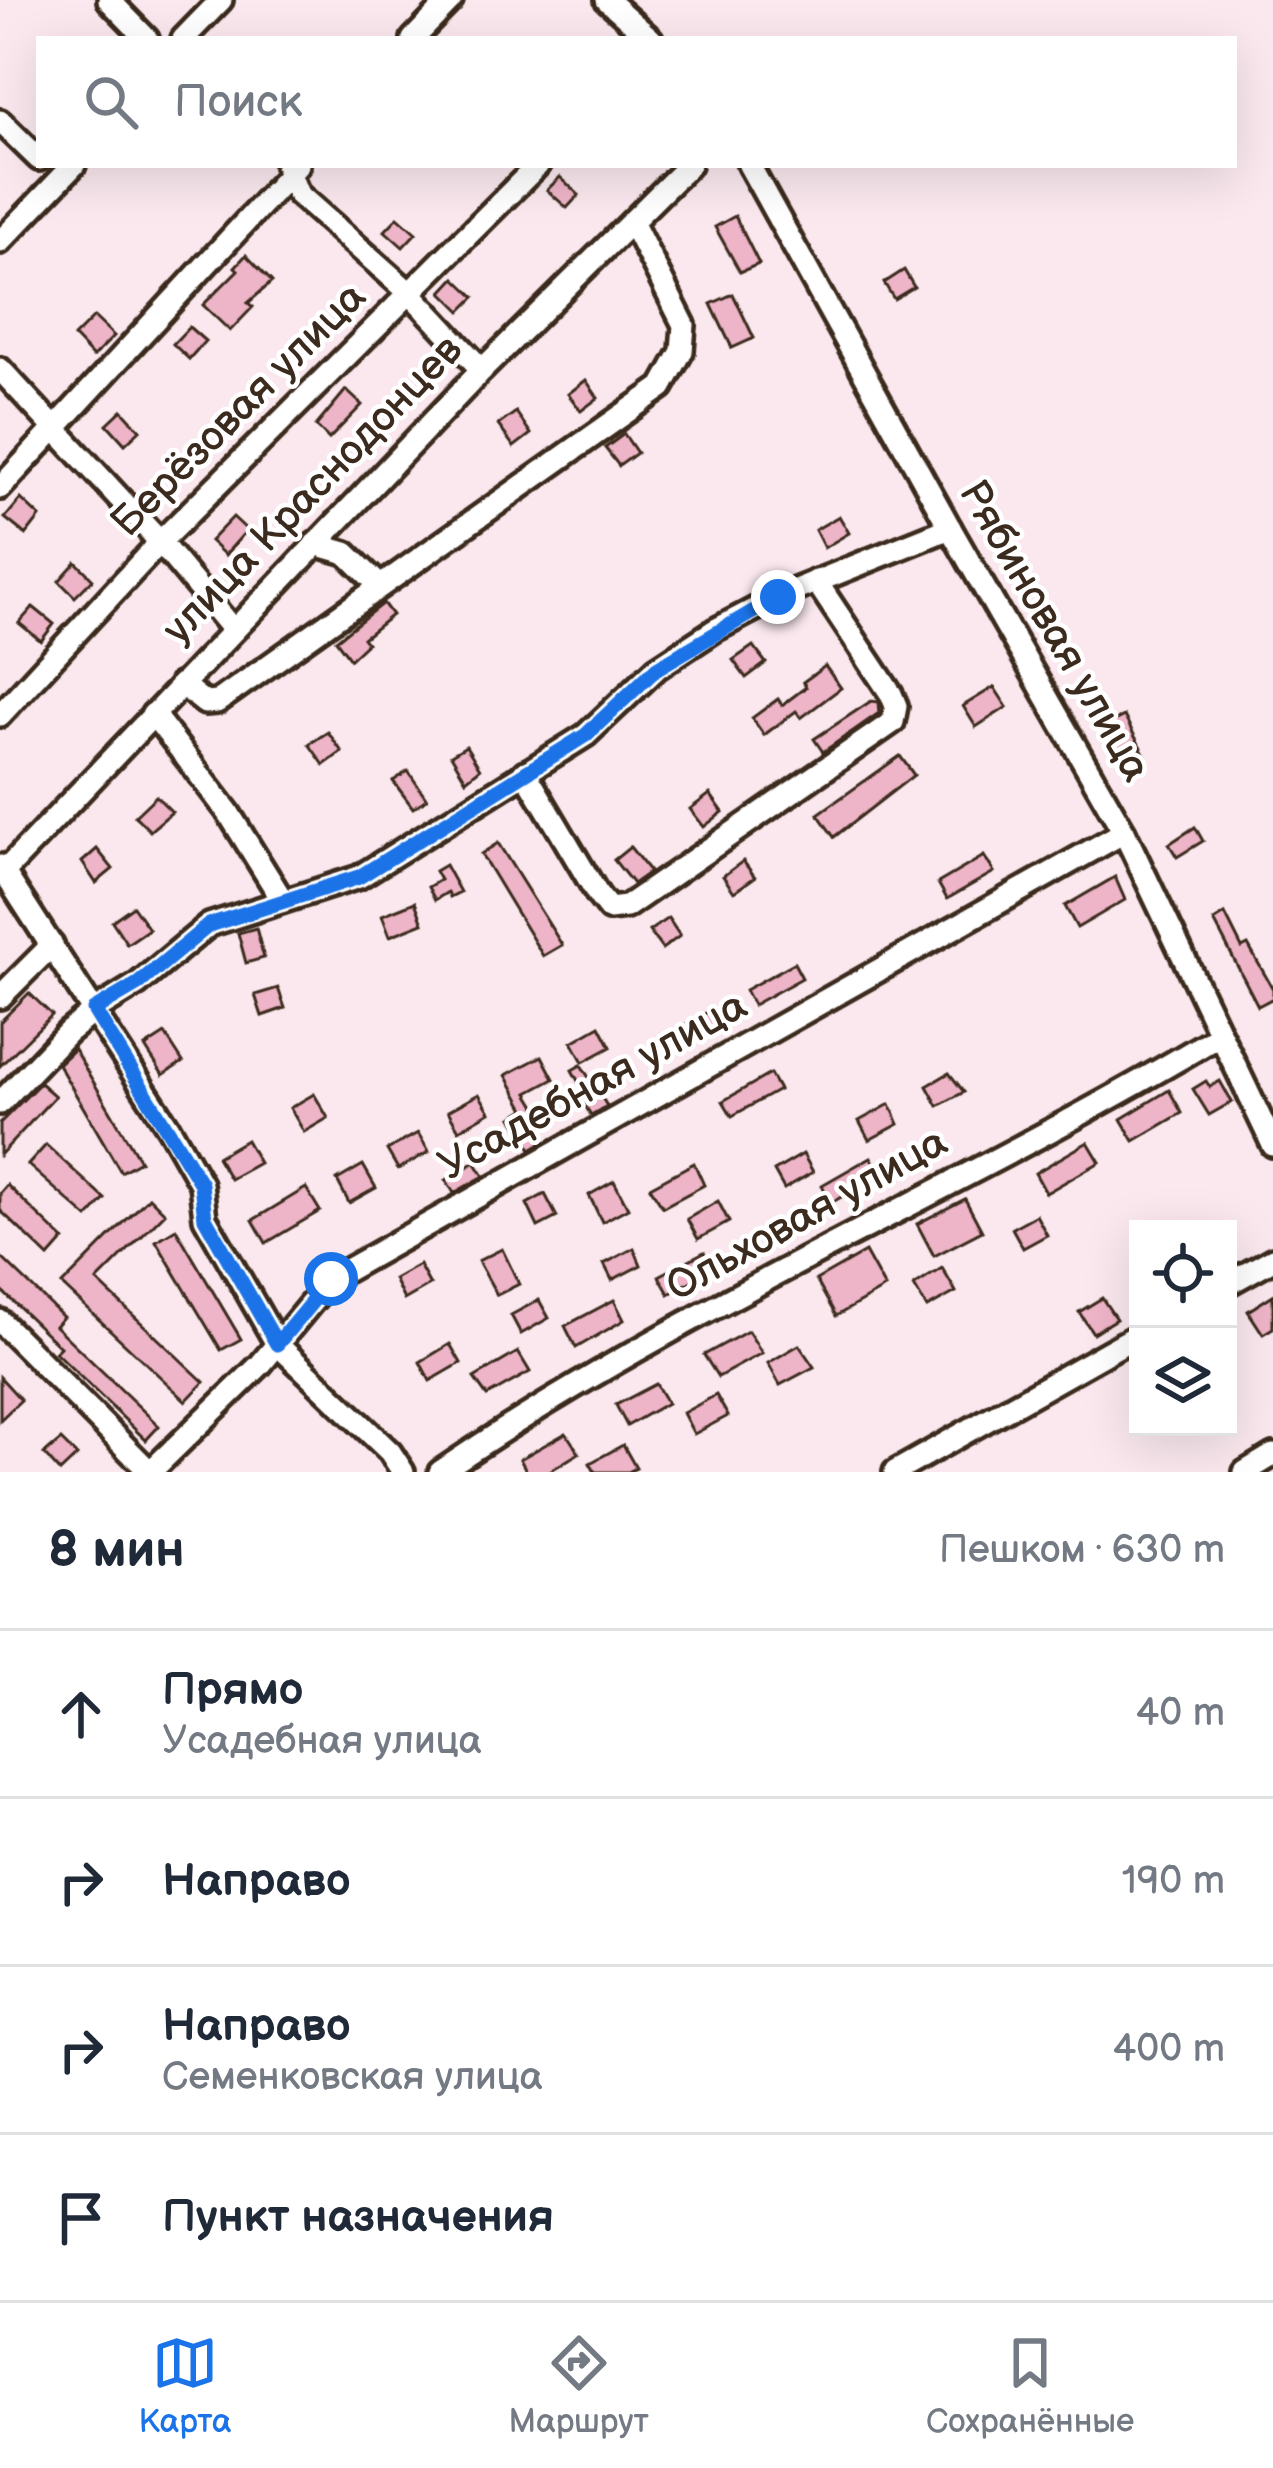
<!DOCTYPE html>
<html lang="ru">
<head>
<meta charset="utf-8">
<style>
	body { margin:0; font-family:"Balsamiq Sans",sans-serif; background:#f6f6f7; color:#1f2937 }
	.controls { position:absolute; right:36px; bottom:36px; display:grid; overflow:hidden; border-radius:0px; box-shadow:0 12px 48px #0002 }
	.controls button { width:108px; height:108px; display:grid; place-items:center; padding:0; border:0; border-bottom:3px solid #e0e1e3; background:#fff; color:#1f2937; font:60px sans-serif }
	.stop { position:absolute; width:36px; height:36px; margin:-27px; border:9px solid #1a73e8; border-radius:50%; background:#fff }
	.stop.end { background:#1a73e8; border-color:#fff; box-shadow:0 3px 12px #0008 }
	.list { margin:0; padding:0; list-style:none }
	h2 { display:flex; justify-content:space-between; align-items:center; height:156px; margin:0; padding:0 48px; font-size:51px }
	h2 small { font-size:39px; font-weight:400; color:#747a83 }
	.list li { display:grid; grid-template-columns:78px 1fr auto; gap:36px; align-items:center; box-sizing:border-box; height:168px; padding:0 48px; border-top:3px solid #e0e1e3 }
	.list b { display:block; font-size:45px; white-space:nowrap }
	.list p { margin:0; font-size:39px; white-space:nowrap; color:#747a83 }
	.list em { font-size:39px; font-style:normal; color:#747a83 }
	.icon { flex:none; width:66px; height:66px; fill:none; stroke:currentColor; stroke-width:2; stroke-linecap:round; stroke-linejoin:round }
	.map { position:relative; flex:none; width:1273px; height:1472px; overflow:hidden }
	.search { position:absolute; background:#fff; box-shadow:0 12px 48px #0002; left:36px; right:36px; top:36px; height:132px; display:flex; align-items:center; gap:30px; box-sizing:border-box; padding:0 42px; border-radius:0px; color:#747a83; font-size:45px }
	.sheet { height:828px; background:#fff }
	nav { display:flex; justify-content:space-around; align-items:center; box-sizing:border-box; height:168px; border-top:3px solid #e0e1e3; background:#fff; font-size:33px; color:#747a83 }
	nav a { display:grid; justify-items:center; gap:6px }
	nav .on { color:#1a73e8 }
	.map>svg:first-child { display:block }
</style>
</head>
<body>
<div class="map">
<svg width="1273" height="1472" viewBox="0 0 1273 1472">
	<rect width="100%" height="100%" fill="#fae8ee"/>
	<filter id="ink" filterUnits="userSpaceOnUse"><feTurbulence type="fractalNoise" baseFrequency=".00833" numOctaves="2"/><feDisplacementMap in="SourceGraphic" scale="24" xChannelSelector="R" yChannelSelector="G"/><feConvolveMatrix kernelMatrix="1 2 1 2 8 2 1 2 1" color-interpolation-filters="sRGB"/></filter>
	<g filter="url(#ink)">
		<g fill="#eeb4c7" stroke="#3b2a1e" stroke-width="3">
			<polygon points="560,177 579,195 567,208 547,190"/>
			<polygon points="735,216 759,264 740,272 715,227"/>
			<polygon points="398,217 416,233 403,247 385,231"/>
			<polygon points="246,255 272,282 248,303 253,307 230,331 203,305 238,270 235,267"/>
			<polygon points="904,270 914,287 894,299 884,283"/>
			<polygon points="455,278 475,297 461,311 442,292"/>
			<polygon points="733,294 754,338 732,348 711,304"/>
			<polygon points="94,317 114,336 93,357 74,337"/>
			<polygon points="189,327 205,341 189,359 173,344"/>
			<polygon points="586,380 598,398 581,411 568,394"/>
			<polygon points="346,390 362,405 329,439 316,426"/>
			<polygon points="122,410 140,430 125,444 107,424"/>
			<polygon points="516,412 531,434 514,447 498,425"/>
			<polygon points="624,434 637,453 619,466 605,448"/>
			<polygon points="21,499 40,517 26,535 5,518"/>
			<polygon points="839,516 849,533 824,548 815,530"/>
			<polygon points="233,517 247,530 225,555 210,541"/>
			<polygon points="76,562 93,579 75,597 59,581"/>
			<polygon points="383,603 392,615 363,638 367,643 350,659 336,640"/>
			<polygon points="33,607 54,624 41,641 19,623"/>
			<polygon points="753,646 766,663 746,678 733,660"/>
			<polygon points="825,666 841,688 801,718 796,711 764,735 752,718 778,699 782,705 806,687 803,682"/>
			<polygon points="994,687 1007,707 976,727 963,706"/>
			<polygon points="871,701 878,702 879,713 823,752 814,739"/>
			<polygon points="1124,716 1146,757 1125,769 1102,727"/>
			<polygon points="328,732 342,752 324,765 309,744"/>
			<polygon points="466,746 480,769 466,780 451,755"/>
			<polygon points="900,756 914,775 834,837 818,814"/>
			<polygon points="408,771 427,799 413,808 393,781"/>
			<polygon points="710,794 723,812 704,827 690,809"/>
			<polygon points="156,796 172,812 150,831 135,816"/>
			<polygon points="1195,827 1203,841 1177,857 1169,844"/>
			<polygon points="498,843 562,945 543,956 481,854"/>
			<polygon points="630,847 650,872 633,884 614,860"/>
			<polygon points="97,849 113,869 96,883 82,862"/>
			<polygon points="984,856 994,872 947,899 938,883"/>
			<polygon points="743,861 755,877 734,892 723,876"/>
			<polygon points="445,865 460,892 450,897 448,892 435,900 428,887 440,880 435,871"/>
			<polygon points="1115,877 1125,900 1077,928 1065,906"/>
			<polygon points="415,902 423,923 390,936 382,915"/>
			<polygon points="133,906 149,929 127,944 112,921"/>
			<polygon points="1225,914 1242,948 1248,945 1273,989 1273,998 1258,1006 1214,921"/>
			<polygon points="668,918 680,936 662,949 649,931"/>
			<polygon points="256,928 264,958 246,963 238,933"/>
			<polygon points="794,963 802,978 753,1005 745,990"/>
			<polygon points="278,988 285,1008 262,1016 255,995"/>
			<polygon points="29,993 52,1015 0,1066 0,1022"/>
			<polygon points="727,1001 735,1015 688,1042 680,1028"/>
			<polygon points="600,1026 611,1047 583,1062 572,1042"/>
			<polygon points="165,1034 183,1062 163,1075 145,1047"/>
			<polygon points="74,1049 140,1161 121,1172 58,1064"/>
			<polygon points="542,1056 554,1079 528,1093 542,1116 534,1121 545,1141 531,1149 512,1117 525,1109 506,1075"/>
			<polygon points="581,1065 607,1106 591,1115 584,1104 589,1101 572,1070"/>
			<polygon points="949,1073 964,1092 938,1106 927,1086"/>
			<polygon points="770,1074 779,1090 732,1116 723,1101"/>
			<polygon points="1206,1081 1210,1087 1220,1081 1232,1102 1209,1115 1193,1089"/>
			<polygon points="40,1083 55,1096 0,1155 0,1123"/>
			<polygon points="1169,1090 1182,1113 1134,1141 1121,1119"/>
			<polygon points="314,1094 328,1118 304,1132 290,1108"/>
			<polygon points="479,1094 490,1112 459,1130 448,1111"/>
			<polygon points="890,1104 899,1124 869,1140 859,1121"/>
			<polygon points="418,1133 429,1152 398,1169 387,1150"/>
			<polygon points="246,1140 259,1163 230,1179 217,1157"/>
			<polygon points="1088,1142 1100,1162 1046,1193 1035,1173"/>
			<polygon points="46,1145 105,1199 88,1218 28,1165"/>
			<polygon points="803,1154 813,1172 784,1189 774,1171"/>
			<polygon points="871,1157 881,1174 831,1203 822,1185"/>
			<polygon points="475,1162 484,1176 454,1193 446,1180"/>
			<polygon points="694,1163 704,1185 663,1207 650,1187"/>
			<polygon points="363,1165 376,1188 349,1203 337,1180"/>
			<polygon points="614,1181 628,1208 602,1222 589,1195"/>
			<polygon points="7,1185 64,1240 49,1257 0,1210 0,1193"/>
			<polygon points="306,1188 320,1211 266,1243 253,1220"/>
			<polygon points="545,1194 557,1217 538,1227 527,1204"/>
			<polygon points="149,1197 165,1213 97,1281 204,1382 186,1401 62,1285"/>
			<polygon points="965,1199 982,1231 934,1256 917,1224"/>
			<polygon points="718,1201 729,1222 698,1239 687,1219"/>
			<polygon points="1036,1215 1047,1235 1023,1248 1012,1228"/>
			<polygon points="176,1229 241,1339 221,1350 156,1241"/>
			<polygon points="634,1248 641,1265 612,1280 604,1264"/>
			<polygon points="502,1249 519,1284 497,1295 478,1261"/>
			<polygon points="704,1252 712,1269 669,1294 659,1276"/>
			<polygon points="865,1252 885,1288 836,1316 816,1280"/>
			<polygon points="0,1256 63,1317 55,1326 159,1426 146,1440 55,1352 60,1347 0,1289"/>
			<polygon points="419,1265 430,1285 404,1300 394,1279"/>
			<polygon points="942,1268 956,1292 927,1308 914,1286"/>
			<polygon points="1273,1295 1273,1328 1263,1334 1248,1311"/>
			<polygon points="1102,1298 1116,1319 1093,1333 1079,1312"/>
			<polygon points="539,1300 549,1318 521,1334 511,1315"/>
			<polygon points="614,1300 624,1320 576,1348 565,1326"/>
			<polygon points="748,1331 762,1353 718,1377 704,1355"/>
			<polygon points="450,1344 461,1363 430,1381 420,1362"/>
			<polygon points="799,1345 814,1367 780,1385 768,1363"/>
			<polygon points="518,1352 530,1372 487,1396 474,1378"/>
			<polygon points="0,1377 21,1400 0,1420"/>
			<polygon points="656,1384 667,1403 627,1426 616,1405"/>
			<polygon points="716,1395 728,1416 694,1434 683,1413"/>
			<polygon points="566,1433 579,1453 548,1472 527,1472 520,1459"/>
			<polygon points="61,1440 77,1456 60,1472 44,1454"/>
			<polygon points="623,1445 636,1468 628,1472 595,1472 590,1463"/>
		</g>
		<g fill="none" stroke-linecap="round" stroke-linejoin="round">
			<g stroke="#3b2a1e" stroke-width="30">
				<g id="minor">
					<polyline points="109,0 147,39"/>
					<polyline points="607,0 651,39"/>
					<polyline points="183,39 221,0"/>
					<polyline points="413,39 451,0"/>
					<polyline points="0,121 39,159"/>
					<polyline points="286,165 298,194 411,294 482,370"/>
					<polyline points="749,165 950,528 1124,832 1273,1145"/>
					<polyline points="0,242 74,165"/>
					<polyline points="0,369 160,542 233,630"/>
					<polyline points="0,488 298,165"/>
					<polyline points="315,544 346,553 380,586"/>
					<polyline points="181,684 205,703 217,702 662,387 682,351 684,325 632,222"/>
					<polyline points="153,714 228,812 283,901"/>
					<polyline points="0,715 160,542 538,165"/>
					<polyline points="525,772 598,895 609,909 626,907 893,722 896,706 891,694 816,581"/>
					<polyline points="0,866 169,1128 201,1184 205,1218 277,1344 390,1452 403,1472"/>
					<polyline points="0,876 482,370 689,165"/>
					<polyline points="0,997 52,945"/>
					<polyline points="0,1103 68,1032 94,1011 138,984 209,925 359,877 586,735 657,668 715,630 778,597 950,528"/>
					<polyline points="1228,1284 1273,1259"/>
					<polyline points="0,1321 150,1472"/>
					<polyline points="150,1472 260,1365 331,1279 1124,832"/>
					<path d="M440 1472C686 1304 963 1189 1218 1036"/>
					<polyline points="895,1472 1138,1335"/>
					<polyline points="1245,1472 1273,1455"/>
				</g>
			</g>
			<use href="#minor" stroke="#fff" stroke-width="21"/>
		</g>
	</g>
	<g fill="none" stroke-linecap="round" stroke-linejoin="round" filter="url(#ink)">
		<polyline stroke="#1a73e8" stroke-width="15" points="331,1279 277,1344 205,1218 201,1184 94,1010 138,984 209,925 359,877 586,735 657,668 778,597"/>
	</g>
	<g text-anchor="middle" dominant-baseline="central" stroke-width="9" stroke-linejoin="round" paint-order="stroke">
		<g font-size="42" fill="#3b2a1e" stroke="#fff">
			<text transform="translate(239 410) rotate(-45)">Берёзовая улица</text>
			<text transform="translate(313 490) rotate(-46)">улица Краснодонцев</text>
			<text transform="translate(1054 631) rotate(60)">Рябиновая улица</text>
			<text transform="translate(593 1086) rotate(-29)">Усадебная улица</text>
			<text transform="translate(807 1215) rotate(-29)">Ольховая улица</text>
		</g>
	</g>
</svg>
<div class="controls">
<button><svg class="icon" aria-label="locate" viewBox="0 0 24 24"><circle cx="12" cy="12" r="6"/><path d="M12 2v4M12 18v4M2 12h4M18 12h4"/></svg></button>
<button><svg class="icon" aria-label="layers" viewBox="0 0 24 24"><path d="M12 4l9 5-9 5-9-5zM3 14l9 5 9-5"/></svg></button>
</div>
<div class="stop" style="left:331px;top:1279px"></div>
<div class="stop end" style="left:778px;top:597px"></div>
<div class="search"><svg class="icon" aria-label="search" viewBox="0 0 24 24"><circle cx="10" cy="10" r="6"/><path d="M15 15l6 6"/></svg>Поиск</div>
</div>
<section class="sheet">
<h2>8 мин<small>Пешком · 630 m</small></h2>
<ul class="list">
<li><svg class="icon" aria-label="ahead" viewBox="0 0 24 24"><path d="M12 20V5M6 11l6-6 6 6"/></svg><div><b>Прямо</b><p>Усадебная улица</p></div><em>40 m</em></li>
<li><svg class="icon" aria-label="right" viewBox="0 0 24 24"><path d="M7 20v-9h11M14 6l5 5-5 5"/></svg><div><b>Направо</b></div><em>190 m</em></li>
<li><svg class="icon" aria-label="right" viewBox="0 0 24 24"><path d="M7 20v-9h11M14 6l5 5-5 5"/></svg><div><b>Направо</b><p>Семенковская улица</p></div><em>400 m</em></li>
<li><svg class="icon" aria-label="arrive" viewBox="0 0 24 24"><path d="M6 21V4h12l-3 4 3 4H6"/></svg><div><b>Пункт назначения</b></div></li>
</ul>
</section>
<nav>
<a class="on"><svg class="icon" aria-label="map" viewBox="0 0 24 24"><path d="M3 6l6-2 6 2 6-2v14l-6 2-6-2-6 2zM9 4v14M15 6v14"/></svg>Карта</a>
<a><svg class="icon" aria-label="directions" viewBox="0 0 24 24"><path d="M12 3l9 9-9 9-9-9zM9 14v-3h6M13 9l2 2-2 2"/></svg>Маршрут</a>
<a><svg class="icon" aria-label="saved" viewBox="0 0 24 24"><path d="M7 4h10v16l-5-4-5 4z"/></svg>Сохранённые</a>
</nav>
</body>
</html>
